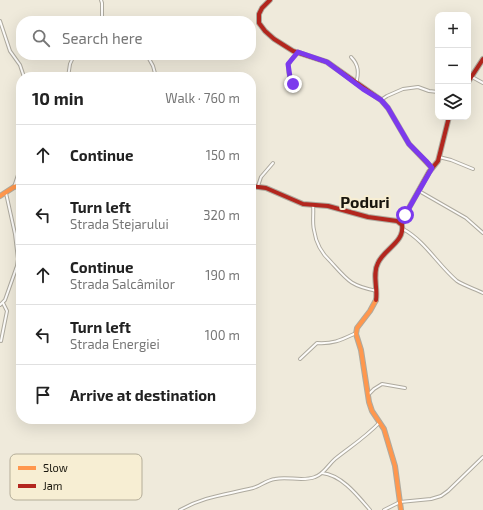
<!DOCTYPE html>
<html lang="en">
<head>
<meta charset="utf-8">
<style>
	body { margin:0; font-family:"Exo 2",sans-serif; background:#f2f2f2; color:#222 }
	.controls { position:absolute; right:12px; top:12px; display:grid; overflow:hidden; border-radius:8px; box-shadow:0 4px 16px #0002 }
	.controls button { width:36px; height:36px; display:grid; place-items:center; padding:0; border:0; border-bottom:1px solid #e0e0e0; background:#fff; color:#222; font:20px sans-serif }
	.stop { position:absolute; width:12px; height:12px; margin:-9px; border:3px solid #7c3aed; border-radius:50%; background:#fff }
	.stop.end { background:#7c3aed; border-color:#fff; box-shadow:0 1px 4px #0008 }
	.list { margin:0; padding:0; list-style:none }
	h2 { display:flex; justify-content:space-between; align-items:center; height:52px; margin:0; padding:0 16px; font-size:17px }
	h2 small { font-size:13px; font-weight:400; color:#767676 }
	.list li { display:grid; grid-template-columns:26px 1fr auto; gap:12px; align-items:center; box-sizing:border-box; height:60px; padding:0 16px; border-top:1px solid #e0e0e0 }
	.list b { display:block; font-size:15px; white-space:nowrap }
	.list p { margin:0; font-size:13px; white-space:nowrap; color:#767676 }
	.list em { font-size:13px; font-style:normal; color:#767676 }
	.icon { flex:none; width:22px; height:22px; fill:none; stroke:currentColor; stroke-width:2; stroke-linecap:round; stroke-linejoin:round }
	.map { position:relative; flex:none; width:483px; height:510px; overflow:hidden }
	.search { position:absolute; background:#fff; box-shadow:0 4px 16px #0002; left:16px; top:16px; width:240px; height:44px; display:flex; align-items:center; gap:10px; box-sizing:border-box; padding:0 14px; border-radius:16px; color:#767676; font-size:15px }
	.panel { position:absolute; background:#fff; box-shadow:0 4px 16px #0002; left:16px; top:72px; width:240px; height:352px; border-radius:16px }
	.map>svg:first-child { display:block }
</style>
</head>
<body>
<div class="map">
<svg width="483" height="510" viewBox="0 0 483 510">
	<rect width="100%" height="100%" fill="#efeadb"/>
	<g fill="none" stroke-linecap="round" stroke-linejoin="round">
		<g stroke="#aeaa9f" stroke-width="4">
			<g id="street">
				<polyline points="101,0 102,3 102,21"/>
				<polyline points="0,21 10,51 20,65 24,77"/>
				<polyline points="147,55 153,66 156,77"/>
				<path d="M351 57C359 65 359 73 356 84"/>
				<polyline points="68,77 70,64 74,55"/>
				<polyline points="472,77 483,83"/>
				<path d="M294 87C286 73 285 64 298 52"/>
				<polyline points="381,100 387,96 403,89 418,87 429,91 438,92"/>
				<polyline points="439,157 451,160 473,169"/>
				<polyline points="258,186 261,177 273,163"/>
				<polyline points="14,187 18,175 21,152"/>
				<polyline points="419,191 466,218 483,233"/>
				<path d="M313 205C314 213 312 222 314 230 316 244 321 253 331 262 348 281 351 286 377 291"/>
				<path d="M403 229C425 241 438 265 457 281 465 286 475 289 483 293"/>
				<polyline points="16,269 21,275"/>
				<polyline points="0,305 5,300 17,266 18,259 15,234 6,193"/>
				<polyline points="1,341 7,311 3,303"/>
				<path d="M300 359 317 343C334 344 341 340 356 333"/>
				<polyline points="368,395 374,389 382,384 405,388"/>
				<path d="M322 473C342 475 358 496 370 510"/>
				<path d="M180 510C205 496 225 495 253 488 260 486 267 480 275 479 288 476 302 482 315 477 324 474 328 465 335 459 350 447 366 437 380 422"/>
				<polyline points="384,510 400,502 431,499 441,496 448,491 483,457"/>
			</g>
		</g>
		<g stroke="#aeaa9f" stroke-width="6">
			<g id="slow">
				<polyline points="0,196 14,187 21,185"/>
				<polyline points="376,300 370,311 357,328 356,334 361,350 369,402 372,411 384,429 395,466 401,510"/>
			</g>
		</g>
		<g stroke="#aeaa9f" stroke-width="6">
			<g id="jam">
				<polyline points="270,0 262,8 259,14 259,23 265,31 274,39 293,51 327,62 381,100 388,108 409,144 432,168"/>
				<polyline points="468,82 483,59"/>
				<path d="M251 186 266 188 303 204 328 206 368 217 397 221 402 225C405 242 384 249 378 263 372 274 378 288 376 300"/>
				<polyline points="402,224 405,215 429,172 438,161 449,117"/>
			</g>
		</g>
		<use href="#street" stroke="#fdfcfa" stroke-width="2"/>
		<use href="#slow" stroke="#ff974d" stroke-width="4"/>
		<use href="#jam" stroke="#b3261e" stroke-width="4"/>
	</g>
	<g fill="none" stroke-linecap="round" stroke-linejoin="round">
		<polyline stroke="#7c3aed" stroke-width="5" points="293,84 290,77 288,64 298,52 327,62 363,89 381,100 388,108 409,144 426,161 432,168 405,215"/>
	</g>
	<g text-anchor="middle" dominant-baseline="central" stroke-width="4" stroke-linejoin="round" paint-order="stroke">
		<g font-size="16" font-weight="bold" fill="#19160d" stroke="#f7eed3">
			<text x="365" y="201">Poduri</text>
		</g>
	</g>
	<rect x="10" y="454" width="132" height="46" rx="6" fill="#f7eed3" stroke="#b4ad98" stroke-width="1"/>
	<rect x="18" y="466" width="18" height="4" fill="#ff974d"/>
	<rect x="18" y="484" width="18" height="4" fill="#b3261e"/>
	<g font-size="11" fill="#19160d">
		<text x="43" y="472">Slow</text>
		<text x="43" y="490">Jam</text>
	</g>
</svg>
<div class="controls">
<button>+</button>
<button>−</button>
<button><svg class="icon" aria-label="layers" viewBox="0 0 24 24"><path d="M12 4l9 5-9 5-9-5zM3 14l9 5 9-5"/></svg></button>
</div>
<div class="stop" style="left:405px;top:215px"></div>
<div class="stop end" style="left:293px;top:84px"></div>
<div class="search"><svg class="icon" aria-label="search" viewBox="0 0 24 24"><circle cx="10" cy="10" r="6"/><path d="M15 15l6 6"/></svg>Search here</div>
<section class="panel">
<h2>10 min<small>Walk · 760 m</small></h2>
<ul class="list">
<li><svg class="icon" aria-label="ahead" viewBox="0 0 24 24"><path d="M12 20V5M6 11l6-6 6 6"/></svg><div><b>Continue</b></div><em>150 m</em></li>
<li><svg class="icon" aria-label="left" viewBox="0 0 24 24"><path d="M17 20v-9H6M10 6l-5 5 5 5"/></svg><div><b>Turn left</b><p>Strada Stejarului</p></div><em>320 m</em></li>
<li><svg class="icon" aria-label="ahead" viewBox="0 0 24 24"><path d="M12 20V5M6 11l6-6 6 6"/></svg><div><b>Continue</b><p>Strada Salcâmilor</p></div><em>190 m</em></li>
<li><svg class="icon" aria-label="left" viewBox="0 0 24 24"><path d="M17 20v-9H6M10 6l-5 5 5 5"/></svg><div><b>Turn left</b><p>Strada Energiei</p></div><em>100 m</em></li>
<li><svg class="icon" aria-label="arrive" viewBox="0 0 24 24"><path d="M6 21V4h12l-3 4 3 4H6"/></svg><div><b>Arrive at destination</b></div></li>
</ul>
</section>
</div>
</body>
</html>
